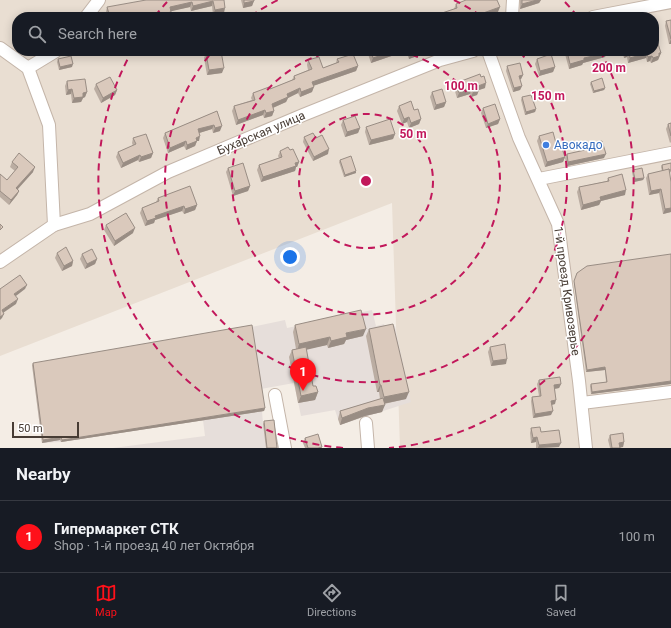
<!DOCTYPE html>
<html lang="en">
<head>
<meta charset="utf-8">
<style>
	body { margin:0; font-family:Roboto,sans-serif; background:#242831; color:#f1f3f6 }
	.scale { position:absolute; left:12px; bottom:10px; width:67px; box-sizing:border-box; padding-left:4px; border:2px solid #473c34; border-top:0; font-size:11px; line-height:14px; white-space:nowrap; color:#473c34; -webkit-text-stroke:3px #fff; paint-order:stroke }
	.you { position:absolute; left:290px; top:257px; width:14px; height:14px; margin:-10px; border:3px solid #fff; border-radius:50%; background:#1a73e8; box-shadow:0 0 0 6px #1a73e833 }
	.badge { display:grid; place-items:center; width:26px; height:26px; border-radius:50%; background:#ff111a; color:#fff; font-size:13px; font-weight:700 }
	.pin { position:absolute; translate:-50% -33px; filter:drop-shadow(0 1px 2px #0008) }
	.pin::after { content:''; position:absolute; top:21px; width:14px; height:12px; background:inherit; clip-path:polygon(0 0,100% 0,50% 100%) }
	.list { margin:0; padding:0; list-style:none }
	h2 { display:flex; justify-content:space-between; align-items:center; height:52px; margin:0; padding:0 16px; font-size:17px }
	h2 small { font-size:13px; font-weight:400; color:#9ea1a6 }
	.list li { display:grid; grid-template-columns:26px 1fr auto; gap:12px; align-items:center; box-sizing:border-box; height:72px; padding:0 16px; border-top:1px solid #363941 }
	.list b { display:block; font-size:15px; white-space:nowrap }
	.list p { margin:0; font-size:13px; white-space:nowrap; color:#9ea1a6 }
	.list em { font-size:13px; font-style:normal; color:#9ea1a6 }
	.icon { flex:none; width:22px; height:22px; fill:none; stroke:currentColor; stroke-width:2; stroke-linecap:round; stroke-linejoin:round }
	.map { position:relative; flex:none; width:671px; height:448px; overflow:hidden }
	.search { position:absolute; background:#171b24; box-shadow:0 2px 10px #0003; left:12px; right:12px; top:12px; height:44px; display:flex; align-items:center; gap:10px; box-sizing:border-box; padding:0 14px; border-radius:16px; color:#9ea1a6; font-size:15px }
	.sheet { height:124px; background:#171b24 }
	nav { display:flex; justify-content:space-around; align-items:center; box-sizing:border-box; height:56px; border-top:1px solid #363941; background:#171b24; font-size:11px; color:#9ea1a6 }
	nav a { display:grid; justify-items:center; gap:2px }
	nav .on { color:#ff111a }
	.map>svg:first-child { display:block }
</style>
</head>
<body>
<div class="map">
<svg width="671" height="448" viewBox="0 0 671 448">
	<rect width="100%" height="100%" fill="#f4ede5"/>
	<path fill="#e9ded2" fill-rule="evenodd" d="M0 0H671V448H400L392 203 0 356ZM17 17H654V51H17Z"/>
	<polygon fill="#e6deda" points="372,310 376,326 384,324 385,328 395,326 411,402 340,425 335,410 301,416 294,383 261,389 264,411 262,411 263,424 286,421 291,448 113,448 205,436 203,420 61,442 42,443 32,365 251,327 285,320 287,328"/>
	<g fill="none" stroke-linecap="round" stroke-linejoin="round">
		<g stroke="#c4b5a9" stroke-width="14">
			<g id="minor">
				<polyline points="86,17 99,0"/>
				<polyline points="512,17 513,0"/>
				<polyline points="593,17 671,2"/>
				<polyline points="0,48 28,68 49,125 54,225"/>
				<polyline points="488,51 519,138 558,224 579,381 586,448"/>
				<polyline points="28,68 56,51"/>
				<polyline points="539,179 671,153"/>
				<polyline points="0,262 54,225 90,214 168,172 303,115 440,60 473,51"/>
				<polyline points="275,395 285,448"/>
				<polyline points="582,403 671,392"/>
				<polyline points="366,423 368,448"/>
			</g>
		</g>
		<use href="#minor" stroke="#fff" stroke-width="12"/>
	</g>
	<g fill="#bbada2">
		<polygon points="224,0 224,13 213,15 212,6 191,11 190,7 170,11 169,17 107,17 106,12 107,7"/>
		<polygon points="241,0 254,0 252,6 243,8"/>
		<polygon points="520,0 541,0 539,3 520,9"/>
		<polygon points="456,4 498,12 484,17 438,17 439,14 454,9"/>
		<polygon points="671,20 671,44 669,44 665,26 666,21"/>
		<polygon points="367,51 419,51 417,56 409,59 406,51 371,63"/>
		<polygon points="566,51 606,51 605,57 583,63 582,65 569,69 565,54"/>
		<polygon points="622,51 654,51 661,53 658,60 651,63 650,61 647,62 646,58 628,63 627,57 624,58"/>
		<polygon points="206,53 222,73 207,75 204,58"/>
		<polygon points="58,59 72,67 59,70 57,62"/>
		<polygon points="337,59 358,66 356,71 313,86 312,92 300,97 298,93 288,98 286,102 273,108 274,111 272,116 264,118 263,115 236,125 232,111 234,106 252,100 251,98 253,93 270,89 292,80 294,76 308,70 307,65 308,60 323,68 336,63"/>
		<polygon points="537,59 555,67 553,72 539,76 535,64"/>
		<polygon points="507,66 523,75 521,79 520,80 522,86 520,90 513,92 506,71"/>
		<polygon points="67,81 87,92 85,97 83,98 81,102 72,103 71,94 66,95 65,86"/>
		<polygon points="591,82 605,88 604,90 593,93 590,84"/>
		<polygon points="456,83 485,88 479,90 477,95 471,97 470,94 457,98 454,88"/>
		<polygon points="96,84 117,90 115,95 101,103 94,89"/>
		<polygon points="432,92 446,102 444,107 434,110 430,97"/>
		<polygon points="522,97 536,109 535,112 525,115 521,100"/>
		<polygon points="399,106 414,110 421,119 419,124 409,128 407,122 402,124 397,111"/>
		<polygon points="483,108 500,119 498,124 486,128 481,113"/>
		<polygon points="217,111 220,131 213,133 212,129 199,133 199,141 197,141 195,146 186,150 184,146 168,153 163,138 165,133"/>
		<polygon points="343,120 360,128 358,133 345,137 341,125"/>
		<polygon points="671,123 671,142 670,143 666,129 668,124"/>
		<polygon points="366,127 395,134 393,139 369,145 365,132"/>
		<polygon points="539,136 557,147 565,157 563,162 545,167 537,141"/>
		<polygon points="304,137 316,138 328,154 313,161 303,142"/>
		<polygon points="133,138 153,153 151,158 139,162 138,160 121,168 116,157 118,152 133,146 132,143"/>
		<polygon points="584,146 604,158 567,166 565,158 567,154 583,151"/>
		<polygon points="290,150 299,162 297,167 296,167 295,171 261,182 257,170 259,165 279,158 278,156 280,151"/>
		<polygon points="340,160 356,171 356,173 344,177 339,162"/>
		<polygon points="12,162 33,172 18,189 19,191 17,195 9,205 0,197 0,174 7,180 15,171 10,167"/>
		<polygon points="671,163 671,172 669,173 671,212 663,214 659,193 649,195 646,178 648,174 662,171 661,167 662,165"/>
		<polygon points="228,168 250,186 248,191 233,196 226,172"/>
		<polygon points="633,170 644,178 643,180 634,182 632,172"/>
		<polygon points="608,178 625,195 601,201 599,205 581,210 577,192 579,187 607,181"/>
		<polygon points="158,198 197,205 195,210 184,214 182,211 155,220 154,223 145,226 140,213 142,208 156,202"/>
		<polygon points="106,225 133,233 114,246 104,230"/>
		<polygon points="57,253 73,261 72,266 62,271 55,258"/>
		<polygon points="82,254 97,259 95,264 85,269 80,259"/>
		<polygon points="577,273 671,384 591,394 590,386 591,384 606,382 605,370 586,372 574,283"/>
		<polygon points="295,325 363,336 346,340 344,344 328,348 327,345 306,349 313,386 318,392 315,400 298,403 289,357 292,350 296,349 293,332"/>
		<polygon points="369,329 406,399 384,404 382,412 365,416 340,425 338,419 340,411 380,399 379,392 377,392 366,336"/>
		<polygon points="490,347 506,364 491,366 488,352"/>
		<polygon points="33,363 265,408 264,411 61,442 60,440 42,443 32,365"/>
		<polygon points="539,380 561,384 559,388 555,389 555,404 552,405 551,415 533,418 531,401 532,397 539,396 537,384"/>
		<polygon points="264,421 277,448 266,448 263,424"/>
		<polygon points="531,428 541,432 559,447 536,448 536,442 531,443 530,433"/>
		<polygon points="610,435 624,442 623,447 620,447 620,448 610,448 608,440"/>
		<polygon points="305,438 322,447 322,448 305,448 303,443"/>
	</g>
	<g fill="#998d84">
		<polygon points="537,0 541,0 539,3 520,9 522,4"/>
		<polygon points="213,1 212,6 191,11 193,6"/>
		<polygon points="254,1 252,6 243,8 244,3"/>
		<polygon points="192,2 190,7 168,12 170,7"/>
		<polygon points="500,7 498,12 484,17 472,17"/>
		<polygon points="225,8 224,13 213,15 215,10"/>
		<polygon points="171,12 169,17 164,17 167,13"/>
		<polygon points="671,39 671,44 669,44"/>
		<polygon points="393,51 406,51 371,63 373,58"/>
		<polygon points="419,51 417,56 409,59 410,54"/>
		<polygon points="629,52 627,57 624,58 626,53"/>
		<polygon points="607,53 605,57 583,63 582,65 569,69 570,64 584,58"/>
		<polygon points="647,53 646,58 628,63 630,58"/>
		<polygon points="659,53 661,53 658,60 651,63 653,58"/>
		<polygon points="652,56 650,61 647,62 648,57"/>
		<polygon points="73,64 72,67 59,70 60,67"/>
		<polygon points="358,66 356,71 310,87 312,82"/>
		<polygon points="555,67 553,72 539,76 540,71"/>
		<polygon points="224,68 222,73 207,75 209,70"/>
		<polygon points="523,75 521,79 517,80 519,76"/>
		<polygon points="486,83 485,88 476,91 478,86"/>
		<polygon points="522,86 520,90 513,92 514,88"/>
		<polygon points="314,87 312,92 300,97 301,92"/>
		<polygon points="300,88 298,93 288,98 286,102 270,109 272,104 287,94"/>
		<polygon points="605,88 604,90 593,93 594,91"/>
		<polygon points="72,89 71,94 66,95 68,90"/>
		<polygon points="471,89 470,94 457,98 459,93"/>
		<polygon points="117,90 115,95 101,103 103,98"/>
		<polygon points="479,90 477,95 471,97 473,92"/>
		<polygon points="87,92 85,97 83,98 81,102 72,103 74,98 83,93"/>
		<polygon points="446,102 444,107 434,110 436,105"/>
		<polygon points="536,109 535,112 525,115 526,112"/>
		<polygon points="265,110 263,115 236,125 238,120"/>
		<polygon points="274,111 272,116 264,118 266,113"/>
		<polygon points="409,117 407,122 402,124 404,119"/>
		<polygon points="421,119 419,124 409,128 411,123"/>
		<polygon points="500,119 498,124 486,128 488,124"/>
		<polygon points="214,125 212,129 196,134 198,129"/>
		<polygon points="222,126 220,131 213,133 215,128"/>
		<polygon points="360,128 358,133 345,137 347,132"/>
		<polygon points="395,134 393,139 369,145 371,140"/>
		<polygon points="200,136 199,141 197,141 195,146 186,150 187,145 196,138"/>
		<polygon points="186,141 184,146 168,153 170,148"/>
		<polygon points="329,149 328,154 313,161 314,157"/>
		<polygon points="153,153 151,158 139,162 141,157"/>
		<polygon points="606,154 604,158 567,166 568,162"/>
		<polygon points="140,155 138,160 121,168 123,163"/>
		<polygon points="565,157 563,162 545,167 547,162"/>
		<polygon points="299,162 297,167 296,167 295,171 261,182 263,177"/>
		<polygon points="35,167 33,172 14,193 16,188"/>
		<polygon points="356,171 356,173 344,177 345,175"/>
		<polygon points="644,178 643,180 634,182 635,179"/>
		<polygon points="250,186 248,191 233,196 235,191"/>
		<polygon points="661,189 659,193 649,195 651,191"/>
		<polygon points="626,190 625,195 601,201 599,205 581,210 583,205 600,197"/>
		<polygon points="19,191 17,195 9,205 11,200"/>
		<polygon points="197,205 195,210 184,214 185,209"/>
		<polygon points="184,206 182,211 155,220 154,223 145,226 147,221 155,216"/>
		<polygon points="671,208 671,212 663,214 665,209"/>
		<polygon points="135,228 133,233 114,246 115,241"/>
		<polygon points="97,259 95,264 85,269 87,264"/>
		<polygon points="73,261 72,266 62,271 64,266"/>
		<polygon points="27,285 25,289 12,299 14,294"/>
		<polygon points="18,299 16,304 0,315 2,310"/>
		<polygon points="4,314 2,318 0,320 0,317"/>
		<polygon points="366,329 363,336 346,340 344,344 328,348 331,341 346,333"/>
		<polygon points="330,337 327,345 297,352 299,344"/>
		<polygon points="507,359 506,364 491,366 493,361"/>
		<polygon points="605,367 605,370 586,372 587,370"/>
		<polygon points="671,381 671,384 591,394 592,392"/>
		<polygon points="561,384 559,388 553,389 554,385"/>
		<polygon points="380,385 381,385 379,392 377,392"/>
		<polygon points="318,392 315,400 298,403 301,396"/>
		<polygon points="409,392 406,399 382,404 384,397"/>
		<polygon points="556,400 555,404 550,405 551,401"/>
		<polygon points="385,405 382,412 365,416 340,425 342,418 368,408"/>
		<polygon points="265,408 264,411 61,442 62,440"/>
		<polygon points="553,411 551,415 533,418 535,414"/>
		<polygon points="61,437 60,440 42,443 43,440"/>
		<polygon points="537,437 536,442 531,443 533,438"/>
		<polygon points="624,442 623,447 618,448 619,443"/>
		<polygon points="561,443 559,447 538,448 539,445"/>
	</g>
	<g fill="#dac9bc" stroke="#998d84">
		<polygon points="146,0 224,0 225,8 215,10 213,1 193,6 192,2 170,7 171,12 167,13 167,16 164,17 137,17 136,16 130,17 110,17 107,7"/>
		<polygon points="244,0 254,0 254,1 244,3"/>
		<polygon points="466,0 497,0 500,7 472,17 440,17 439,14 457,8 456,4"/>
		<polygon points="522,0 537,0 522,4"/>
		<polygon points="671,20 671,39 666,21"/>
		<polygon points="654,31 661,53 659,53 659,56 653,58 652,56 648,57 647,53 630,58 629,52 626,53 625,51 654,51"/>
		<polygon points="218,51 221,51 224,68 209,70 206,53"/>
		<polygon points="371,51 393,51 373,58"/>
		<polygon points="409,51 419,51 410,54"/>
		<polygon points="567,51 606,51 607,53 584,58 584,60 570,64"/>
		<polygon points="353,54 358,66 312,82 314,87 301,92 300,88 287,94 288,97 272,104 274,111 266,113 265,110 238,120 234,106 255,100 253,93 269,87 270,89 295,79 294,76 312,69 308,60 319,57 323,68 339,62 337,59"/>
		<polygon points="551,54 555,67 540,71 537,59"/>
		<polygon points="71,56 73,64 60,67 58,59"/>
		<polygon points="520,63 523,75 519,76 522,86 514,88 507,66"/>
		<polygon points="480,74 481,77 484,76 486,83 478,86 479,90 473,92 471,89 459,93 456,83"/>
		<polygon points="110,77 117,90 103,98 96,84"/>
		<polygon points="602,78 605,88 594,91 591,82"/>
		<polygon points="85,79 87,92 83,93 83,97 74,98 72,89 68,90 67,81"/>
		<polygon points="442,89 446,102 436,105 432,92"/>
		<polygon points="531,95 536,109 526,112 522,97"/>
		<polygon points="411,101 414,110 418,109 421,119 411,123 409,117 404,119 399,106"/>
		<polygon points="495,104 500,119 488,124 483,108"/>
		<polygon points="217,111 222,126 215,128 214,125 198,129 200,136 196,138 197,141 187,145 186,141 170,148 165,133"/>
		<polygon points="355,116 360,128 347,132 343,120"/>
		<polygon points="390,119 395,134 371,140 366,127"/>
		<polygon points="671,123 671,136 668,124"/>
		<polygon points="553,132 557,147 561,146 565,157 547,162 539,136"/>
		<polygon points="313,133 316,138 322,135 329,149 314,157 304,137"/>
		<polygon points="146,134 153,153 141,157 140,155 123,163 118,152 136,144 133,138"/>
		<polygon points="602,141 606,154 568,162 567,154 585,150 584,146"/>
		<polygon points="288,147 290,150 293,149 299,162 295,163 296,166 263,177 259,165 282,157 280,151"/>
		<polygon points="19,153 35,167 16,188 19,191 11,200 0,191 0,174 7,180 18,167 12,162"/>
		<polygon points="351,156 356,171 345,175 340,160"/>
		<polygon points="243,163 250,186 235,191 228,168"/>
		<polygon points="671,163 671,170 669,170 669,169 663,171 662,165"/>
		<polygon points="642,168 644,178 635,179 633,170"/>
		<polygon points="669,169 671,182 671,208 665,209 661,189 651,191 648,174"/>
		<polygon points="622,174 626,190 600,197 601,200 583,205 579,187 609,181 608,178"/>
		<polygon points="190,186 197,205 185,209 184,206 155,216 156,218 147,221 142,208 159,201 158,198"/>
		<polygon points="126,213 135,228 115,241 106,225"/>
		<polygon points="0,224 3,227 0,230"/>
		<polygon points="66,247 73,261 64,266 57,253"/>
		<polygon points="92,249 97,259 87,264 82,254"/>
		<polygon points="671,254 671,381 592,392 591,384 607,382 605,367 587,370 574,281 577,273 587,266"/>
		<polygon points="20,275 27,285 14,294 18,299 2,310 4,314 0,317 0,289"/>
		<polygon points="361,310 366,329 346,333 347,337 331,341 330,337 299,344 295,325"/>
		<polygon points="393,324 409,392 384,397 381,385 380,385 369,329"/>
		<polygon points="252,325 265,408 62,440 61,437 43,440 33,363"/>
		<polygon points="505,344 507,359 493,361 490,347"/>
		<polygon points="306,347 313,386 316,386 318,392 301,396 292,350"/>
		<polygon points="560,377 561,384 554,385 556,400 551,401 553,411 535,414 532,397 541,396 539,380"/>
		<polygon points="383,398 385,405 368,408 342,418 340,411"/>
		<polygon points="274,420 277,448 267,448 264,421"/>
		<polygon points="540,427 541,432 559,430 561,443 539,445 537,437 533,438 531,428"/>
		<polygon points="623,433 624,442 619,443 620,448 612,448 610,435"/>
		<polygon points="318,434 322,447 318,448 308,448 305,438"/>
	</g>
	<g fill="none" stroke="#c2185b" stroke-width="2" stroke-dasharray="7 5">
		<circle cx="366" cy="181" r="67"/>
		<path d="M400 51A134 134 0 1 1 332 51"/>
		<path d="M251 16A201 201 0 0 1 278 0M454 0A201 201 0 0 1 481 16M520 52A201 201 0 1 1 212 52"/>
		<path d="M343 448A268 268 0 0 1 132 51M155 16A268 268 0 0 1 167 2M565 2A268 268 0 0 1 577 16M600 51A268 268 0 0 1 389 448"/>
	</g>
	<circle fill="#3f7fe0" stroke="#fff" stroke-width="1.5" cx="546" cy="145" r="4"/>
	<g text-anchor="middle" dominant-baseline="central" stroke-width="3" stroke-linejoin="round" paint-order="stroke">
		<g font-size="12" fill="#473c34" stroke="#fff">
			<text transform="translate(261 133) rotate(-23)">Бухарская улица</text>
			<text transform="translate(567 291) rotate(82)">1-й проезд Кривозерье</text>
		</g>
		<g font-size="12" fill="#366cbe" stroke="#fff" text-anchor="start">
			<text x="554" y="145">Авокадо</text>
		</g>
	</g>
	<circle cx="366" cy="181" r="6" fill="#c2185b" stroke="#fff" stroke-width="2"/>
	<g font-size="12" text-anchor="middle" font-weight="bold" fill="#c2185b" stroke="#fff" stroke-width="3" stroke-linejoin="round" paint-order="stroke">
		<text x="609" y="72">200 m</text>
		<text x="461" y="90">100 m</text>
		<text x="548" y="100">150 m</text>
		<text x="413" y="138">50 m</text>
	</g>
</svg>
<div class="scale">50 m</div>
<div class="you"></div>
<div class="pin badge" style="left:303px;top:391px">1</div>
<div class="search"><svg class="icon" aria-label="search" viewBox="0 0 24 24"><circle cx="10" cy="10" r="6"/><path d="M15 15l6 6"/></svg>Search here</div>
</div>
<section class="sheet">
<h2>Nearby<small></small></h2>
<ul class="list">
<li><span class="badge">1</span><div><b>Гипермаркет СТК</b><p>Shop · 1-й проезд 40 лет Октября</p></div><em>100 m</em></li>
</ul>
</section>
<nav>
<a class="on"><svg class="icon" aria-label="map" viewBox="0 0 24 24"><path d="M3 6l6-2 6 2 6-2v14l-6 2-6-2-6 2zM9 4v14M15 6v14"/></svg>Map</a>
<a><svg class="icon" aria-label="directions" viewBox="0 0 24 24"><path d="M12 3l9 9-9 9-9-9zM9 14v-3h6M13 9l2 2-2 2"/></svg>Directions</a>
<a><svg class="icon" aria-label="saved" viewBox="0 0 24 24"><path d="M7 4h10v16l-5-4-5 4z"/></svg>Saved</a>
</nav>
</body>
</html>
